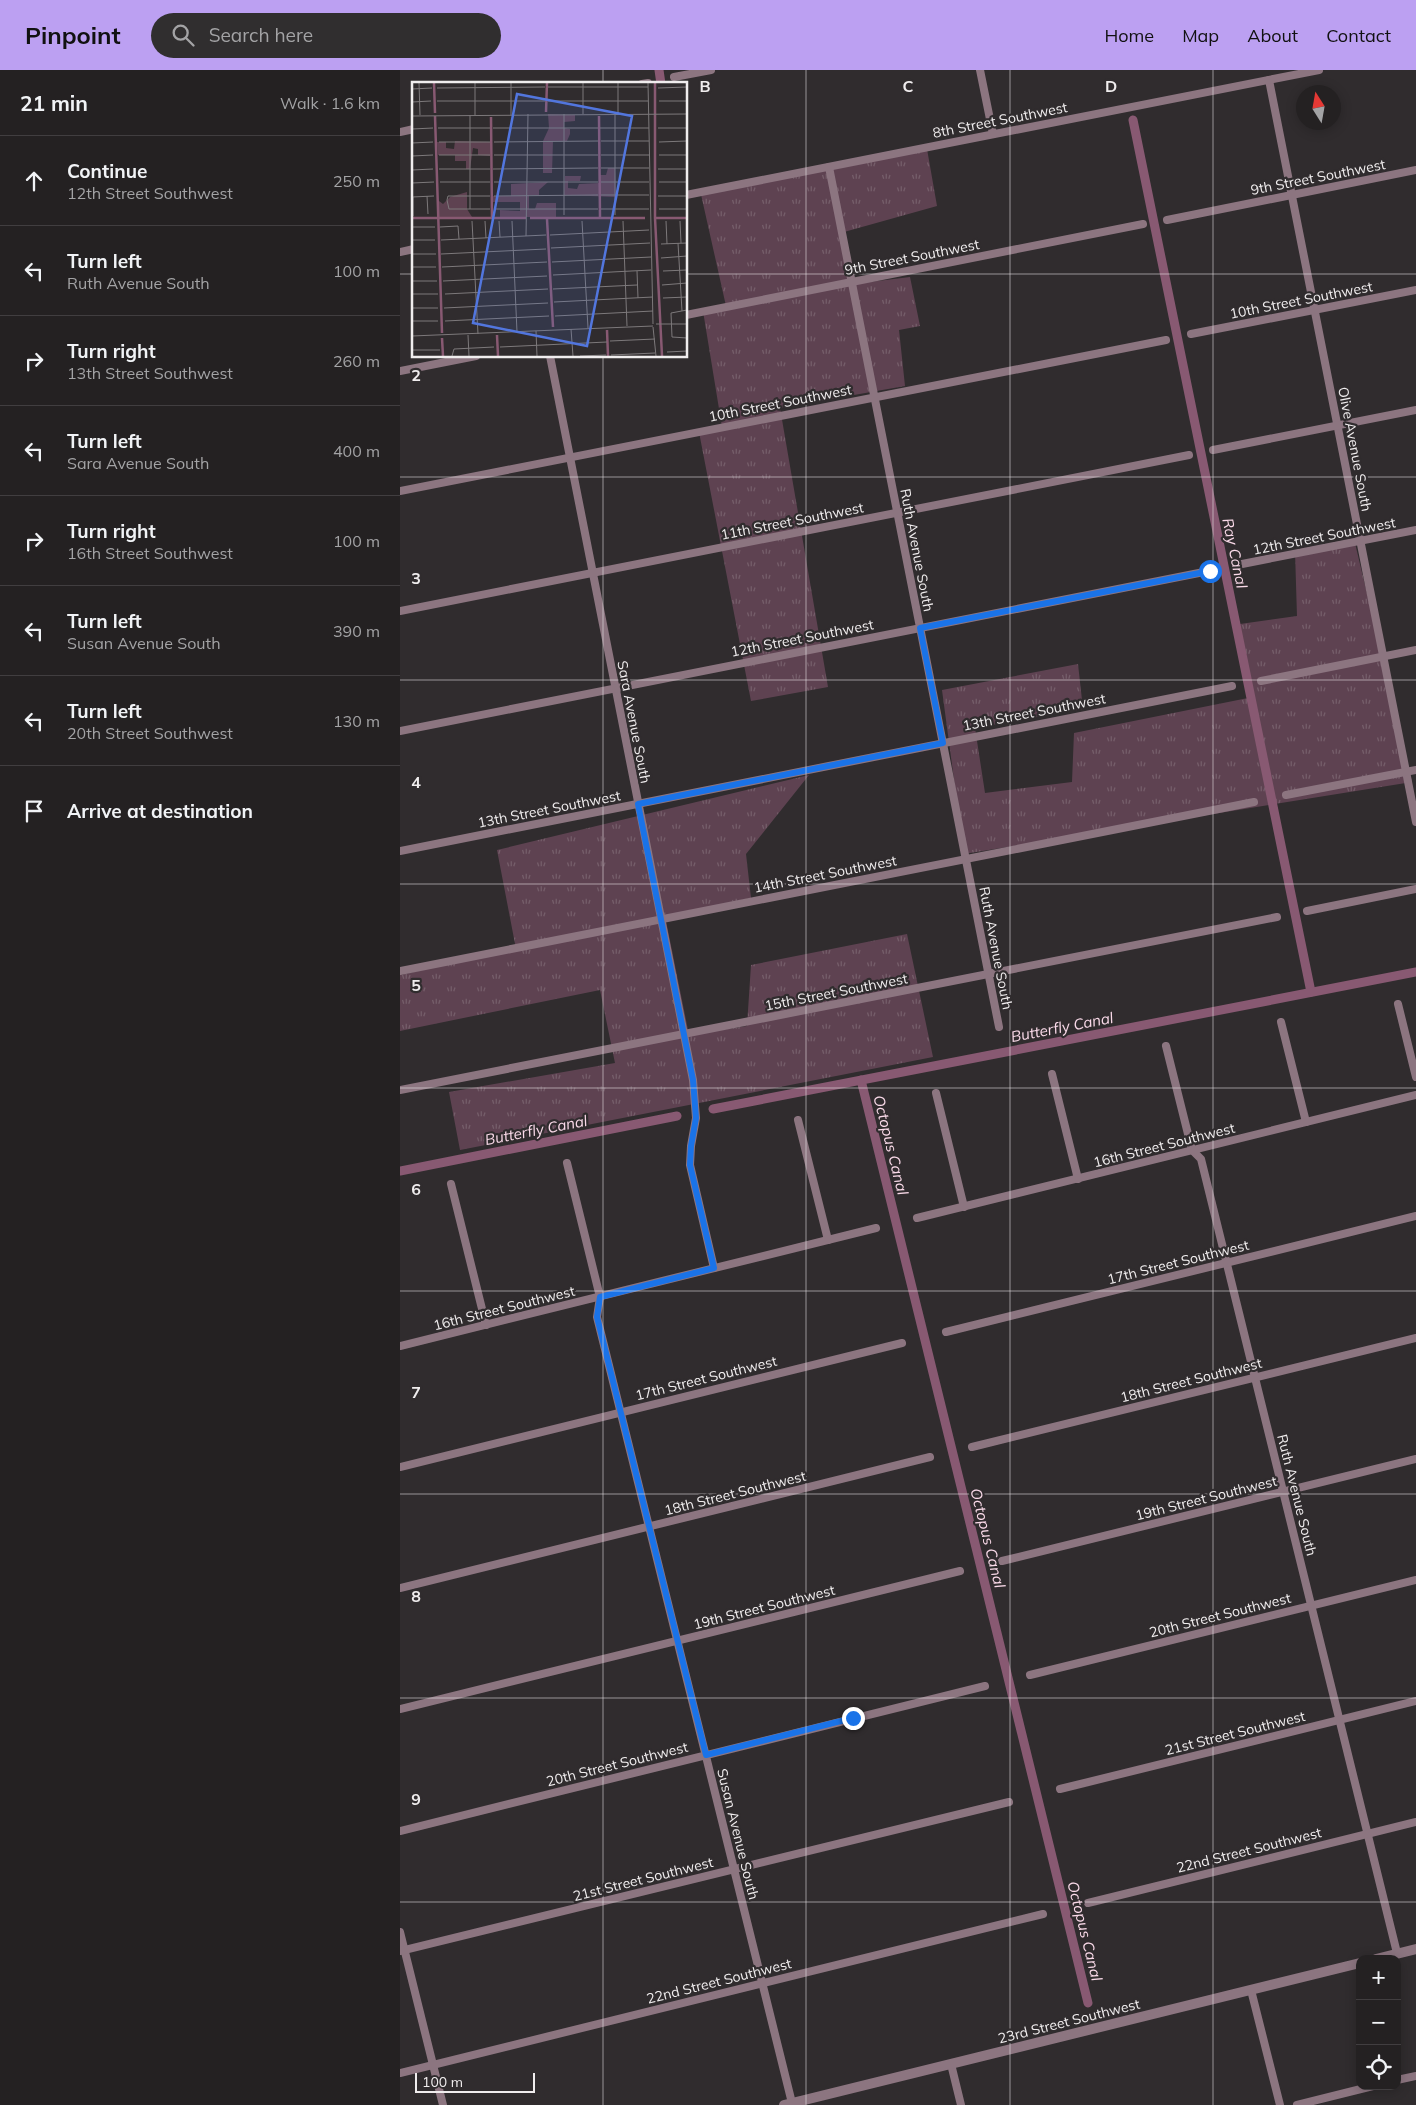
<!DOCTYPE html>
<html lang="en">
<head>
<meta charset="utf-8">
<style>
	body { margin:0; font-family:Mulish,sans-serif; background:#302e2f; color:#f1f3f6 }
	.controls { position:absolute; right:15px; bottom:15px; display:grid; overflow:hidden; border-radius:10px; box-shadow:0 2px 12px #0003 }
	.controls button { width:45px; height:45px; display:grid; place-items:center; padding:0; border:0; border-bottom:1px solid #413e40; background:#242122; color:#f1f3f6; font:25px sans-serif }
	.compass { position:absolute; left:896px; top:15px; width:45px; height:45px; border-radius:50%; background:#242122; box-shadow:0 2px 12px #0003; rotate:349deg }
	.scale { position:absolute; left:15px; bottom:12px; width:120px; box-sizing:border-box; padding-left:5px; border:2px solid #f0edee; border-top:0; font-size:14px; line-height:18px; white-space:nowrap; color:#f0edee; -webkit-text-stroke:4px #302c2e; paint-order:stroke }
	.stop { position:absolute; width:15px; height:15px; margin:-11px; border:4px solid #1a73e8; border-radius:50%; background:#fff }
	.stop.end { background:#1a73e8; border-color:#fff; box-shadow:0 1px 5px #0008 }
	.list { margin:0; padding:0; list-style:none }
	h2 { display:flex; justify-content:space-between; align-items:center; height:65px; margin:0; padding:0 20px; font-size:21px }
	h2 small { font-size:16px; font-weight:400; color:#a3a3a5 }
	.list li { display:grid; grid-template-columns:32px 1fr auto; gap:15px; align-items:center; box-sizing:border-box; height:90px; padding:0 20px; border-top:1px solid #413e40 }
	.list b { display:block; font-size:19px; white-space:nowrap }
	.list p { margin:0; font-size:16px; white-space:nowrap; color:#a3a3a5 }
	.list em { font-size:16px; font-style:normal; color:#a3a3a5 }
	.icon { flex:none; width:28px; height:28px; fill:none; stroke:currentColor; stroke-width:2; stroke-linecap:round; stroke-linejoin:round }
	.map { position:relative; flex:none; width:1016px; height:2035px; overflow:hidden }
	header { display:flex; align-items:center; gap:30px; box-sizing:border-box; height:70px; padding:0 25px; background:#bca0f2; color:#111 }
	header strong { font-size:24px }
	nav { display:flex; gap:28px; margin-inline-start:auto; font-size:18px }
	.search { width:350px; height:45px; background:#302e2f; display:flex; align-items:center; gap:12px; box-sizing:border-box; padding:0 18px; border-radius:28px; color:#a3a3a5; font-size:19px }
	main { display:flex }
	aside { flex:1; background:#242122 }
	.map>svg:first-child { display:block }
</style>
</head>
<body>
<header>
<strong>Pinpoint</strong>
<div class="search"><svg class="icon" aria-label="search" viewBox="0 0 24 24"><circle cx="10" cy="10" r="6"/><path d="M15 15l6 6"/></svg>Search here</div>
<nav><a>Home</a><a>Map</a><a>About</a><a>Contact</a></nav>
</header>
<main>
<aside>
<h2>21 min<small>Walk · 1.6 km</small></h2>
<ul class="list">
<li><svg class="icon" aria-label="ahead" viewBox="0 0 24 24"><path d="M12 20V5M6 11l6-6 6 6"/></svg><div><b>Continue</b><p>12th Street Southwest</p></div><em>250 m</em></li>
<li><svg class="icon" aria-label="left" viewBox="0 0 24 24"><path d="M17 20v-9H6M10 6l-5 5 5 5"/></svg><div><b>Turn left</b><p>Ruth Avenue South</p></div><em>100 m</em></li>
<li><svg class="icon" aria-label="right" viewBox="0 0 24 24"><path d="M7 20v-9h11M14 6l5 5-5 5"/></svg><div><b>Turn right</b><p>13th Street Southwest</p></div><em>260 m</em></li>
<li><svg class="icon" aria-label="left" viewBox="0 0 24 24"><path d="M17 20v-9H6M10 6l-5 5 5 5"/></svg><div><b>Turn left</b><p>Sara Avenue South</p></div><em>400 m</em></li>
<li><svg class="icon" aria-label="right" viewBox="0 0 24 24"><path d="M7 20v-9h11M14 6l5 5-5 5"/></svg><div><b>Turn right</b><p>16th Street Southwest</p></div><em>100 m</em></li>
<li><svg class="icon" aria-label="left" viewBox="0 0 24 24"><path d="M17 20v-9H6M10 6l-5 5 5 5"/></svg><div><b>Turn left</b><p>Susan Avenue South</p></div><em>390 m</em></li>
<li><svg class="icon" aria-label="left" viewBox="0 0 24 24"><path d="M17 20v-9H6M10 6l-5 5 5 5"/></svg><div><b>Turn left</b><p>20th Street Southwest</p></div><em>130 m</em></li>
<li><svg class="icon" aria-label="arrive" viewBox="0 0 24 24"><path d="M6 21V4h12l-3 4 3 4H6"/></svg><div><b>Arrive at destination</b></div></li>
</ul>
</aside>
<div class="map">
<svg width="1016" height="2035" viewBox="0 0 1016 2035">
	<defs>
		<pattern id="grass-tufts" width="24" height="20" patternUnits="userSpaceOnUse" patternTransform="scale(1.25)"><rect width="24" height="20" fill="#5e4251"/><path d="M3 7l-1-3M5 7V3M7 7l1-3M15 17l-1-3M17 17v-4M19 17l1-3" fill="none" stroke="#755e6a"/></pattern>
	</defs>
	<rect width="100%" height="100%" fill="#302c2e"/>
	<g fill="url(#grass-tufts)">
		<polygon points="527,79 537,136 444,162 453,214 510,207 520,256 499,260 505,316 380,338 428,617 351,631 299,362 322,357 303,241 326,236 300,120"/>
		<polygon points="954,469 1012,712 564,784 542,620 678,594 683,639 575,658 585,723 672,712 674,663 848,628 840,554 897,546 895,481"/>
		<polygon points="409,705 346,784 351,828 265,846 289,965 347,956 351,895 507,864 533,987 60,1080 49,1022 215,993 200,920 0,961 0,905 116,879 97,780"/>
	</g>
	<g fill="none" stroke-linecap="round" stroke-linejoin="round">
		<g stroke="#885972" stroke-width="9">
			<polyline points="259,0 261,14"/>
			<polyline points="733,50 911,922"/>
			<polyline points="461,1010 688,1933"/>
			<polyline points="313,1039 1016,902"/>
			<polyline points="0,1101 277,1046"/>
		</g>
		<g stroke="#8c7580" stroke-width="8">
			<polyline points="580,0 593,64"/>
			<polyline points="274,7 311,0"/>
			<polyline points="869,10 1016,752"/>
			<polyline points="242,14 248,13"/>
			<polyline points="0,62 14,59"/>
			<polyline points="429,97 599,957"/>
			<polyline points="286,125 919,0"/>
			<polyline points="767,150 1016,100"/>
			<polyline points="0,182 14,179"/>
			<polyline points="286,245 743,154"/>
			<polyline points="791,264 1016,220"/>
			<polyline points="150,286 293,1010 296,1048 291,1076 290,1095 314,1198"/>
			<polyline points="0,301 76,286"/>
			<polyline points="813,380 1016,340"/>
			<polyline points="0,421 766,270"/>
			<polyline points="837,495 1016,460"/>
			<polyline points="0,541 789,385"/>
			<polyline points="861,611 1016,580"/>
			<polyline points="0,661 809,501"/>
			<polyline points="886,725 1016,700"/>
			<polyline points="0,781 832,616"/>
			<polyline points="907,841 1016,819"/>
			<polyline points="0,901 854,732"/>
			<polyline points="998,934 1016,1007"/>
			<polyline points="881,952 906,1052"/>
			<polyline points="766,976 792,1080 801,1089 997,1883"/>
			<polyline points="652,1004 678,1109"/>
			<polyline points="0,1020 877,847"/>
			<polyline points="536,1023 564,1137"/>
			<polyline points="398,1050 428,1170"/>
			<polyline points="167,1093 200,1227 197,1247 392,2033"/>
			<polyline points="51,1114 86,1255"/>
			<polyline points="517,1148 1016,1025"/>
			<polyline points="546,1262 1016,1146"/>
			<polyline points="0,1276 476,1158"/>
			<polyline points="572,1377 1016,1268"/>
			<polyline points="0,1397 502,1273"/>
			<polyline points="602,1491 1016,1389"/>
			<polyline points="0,1518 530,1387"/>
			<polyline points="630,1605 1016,1510"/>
			<polyline points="0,1639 560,1501"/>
			<polyline points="660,1719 1016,1631"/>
			<polyline points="0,1761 585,1616"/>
			<polyline points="688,1833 1016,1752"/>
			<polyline points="0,1862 43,2035"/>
			<polyline points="0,1881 609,1732"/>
			<polyline points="851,1920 880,2035"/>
			<polyline points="551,1994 561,2035"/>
			<polyline points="0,2003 643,1844"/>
			<polyline points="997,2010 1016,2006"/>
			<polyline points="897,2035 973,2016"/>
		</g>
		<g stroke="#8c7580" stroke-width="10">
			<polyline points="976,1889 1016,1879"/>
			<polyline points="384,2035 960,1893"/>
		</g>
	</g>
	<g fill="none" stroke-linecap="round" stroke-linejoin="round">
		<polyline stroke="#1a73e8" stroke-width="6" points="453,1648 306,1685 197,1247 200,1227 314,1198 290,1095 291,1076 296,1048 293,1010 238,734 543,673 520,558 810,501"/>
	</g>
	<path fill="none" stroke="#f0edee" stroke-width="1" stroke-opacity="0.55" d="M203 0V14M406 0V2035M610 0V2035M813 0V2035M0 204H14M286 204H1016M203 286V2035M0 407H1016M0 610H1016M0 814H1016M0 1018H1016M0 1221H1016M0 1424H1016M0 1628H1016M0 1832H1016"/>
	<g text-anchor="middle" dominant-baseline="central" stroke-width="4.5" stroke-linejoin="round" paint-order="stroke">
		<g font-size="14" fill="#f0edee" stroke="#302c2e">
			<text transform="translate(600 50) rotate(-11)">8th Street Southwest</text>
			<text transform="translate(918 107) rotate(-11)">9th Street Southwest</text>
			<text transform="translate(512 187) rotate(-11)">9th Street Southwest</text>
			<text transform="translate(901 230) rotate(-11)">10th Street Southwest</text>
			<text transform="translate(380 333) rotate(-11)">10th Street Southwest</text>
			<text transform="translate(955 379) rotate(79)">Olive Avenue South</text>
			<text transform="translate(392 451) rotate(-11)">11th Street Southwest</text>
			<text transform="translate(924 466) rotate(-11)">12th Street Southwest</text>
			<text transform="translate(517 480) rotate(79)">Ruth Avenue South</text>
			<text transform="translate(402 568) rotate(-11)">12th Street Southwest</text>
			<text transform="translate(634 642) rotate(-11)">13th Street Southwest</text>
			<text transform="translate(234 652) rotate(79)">Sara Avenue South</text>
			<text transform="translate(149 739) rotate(-11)">13th Street Southwest</text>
			<text transform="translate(425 804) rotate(-11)">14th Street Southwest</text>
			<text transform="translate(596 878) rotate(79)">Ruth Avenue South</text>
			<text transform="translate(436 922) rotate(-11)">15th Street Southwest</text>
			<text transform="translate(764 1075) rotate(-14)">16th Street Southwest</text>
			<text transform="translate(778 1192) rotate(-14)">17th Street Southwest</text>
			<text transform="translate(104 1238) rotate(-14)">16th Street Southwest</text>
			<text transform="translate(306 1308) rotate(-14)">17th Street Southwest</text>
			<text transform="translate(791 1310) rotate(-14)">18th Street Southwest</text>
			<text transform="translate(335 1423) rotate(-14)">18th Street Southwest</text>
			<text transform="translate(897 1425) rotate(76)">Ruth Avenue South</text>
			<text transform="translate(806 1428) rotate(-14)">19th Street Southwest</text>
			<text transform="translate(364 1537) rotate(-14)">19th Street Southwest</text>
			<text transform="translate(820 1545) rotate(-14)">20th Street Southwest</text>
			<text transform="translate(835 1663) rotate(-14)">21st Street Southwest</text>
			<text transform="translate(217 1694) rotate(-14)">20th Street Southwest</text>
			<text transform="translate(338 1764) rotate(76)">Susan Avenue South</text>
			<text transform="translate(849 1780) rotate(-14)">22nd Street Southwest</text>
			<text transform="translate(243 1809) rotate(-14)">21st Street Southwest</text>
			<text transform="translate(319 1911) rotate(-14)">22nd Street Southwest</text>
			<text transform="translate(669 1951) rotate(-14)">23rd Street Southwest</text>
		</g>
		<g font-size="15" font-style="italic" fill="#fadae9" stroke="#302c2e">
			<text transform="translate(835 483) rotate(78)">Ray Canal</text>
			<text transform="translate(662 957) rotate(-11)">Butterfly Canal</text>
			<text transform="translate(136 1060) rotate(-11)">Butterfly Canal</text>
			<text transform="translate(491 1075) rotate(76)">Octopus Canal</text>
			<text transform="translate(588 1468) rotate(76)">Octopus Canal</text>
			<text transform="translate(685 1861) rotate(76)">Octopus Canal</text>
		</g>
	</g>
	<g transform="translate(12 12)">
		<rect width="275" height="275" fill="#302c2e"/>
		<path d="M136 32 163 33V39L152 40V46L158 47V52L155 59H141L140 91H131V59L137 46ZM43 59 78 60V74L66 73V67L61 66 58 87H54V79H43V73H26L25 60H34V66L42 67ZM196 86H203L204 115 152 113 153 94H169L168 99H156V106L165 107 167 102 187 101 188 93H194ZM136 100 127 108V113H117V127H123L125 121H144V135H88V128L108 129V120H80V114H99V102Z" fill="#5e4251"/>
		<path d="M55 110V127L60 135H27V119L31 122 38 115Z" fill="#5e4251"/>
		<path fill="none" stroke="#885972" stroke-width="2.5" d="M22 1 23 31M243 1V136L250 274M134 30 135 1M23 34 30 251M187 34 188 136M79 35 80 136M0 136H114M118 136H233M243 136H275M135 137 141 245M195 248 196 274M85 253 86 274M30 256 31 274"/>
		<path fill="none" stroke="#7d797b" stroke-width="1" d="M7 1 8 33M63 1V33M99 1V33M171 1V32M206 1V32M236 1 241 242M275 1V32M136 5H236M25 6 133 5M246 6 275 5M0 7 20 6M25 19H133M136 19H236M247 19H275M0 20 19 19M152 32V133M203 32V133M58 33V127M0 34 275 32M26 46H78M81 46H186M188 46H237M246 46H275M0 47 21 46M189 59H237M27 60H78M82 60 186 59M247 60 275 59M0 61 21 60M27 73H78M82 73H186M189 73H237M247 73H275M0 74 21 73M189 86H237M27 87H78M81 87 186 86M246 87H275M0 88 21 87M28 100H78M82 100H186M189 100H237M247 100H275M0 101 22 100M189 113H237M15 114 16 132M78 114H36L35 118 37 127H78M82 114 186 113M246 114H275M0 115 22 114M1 115V134M82 127H186M189 127H237M247 127H275M60 139 66 252M73 139 74 156M87 139 88 155M100 139 105 250M170 139 176 246M211 139 215 244M254 139 255 162M268 139 269 161M0 145H23M28 145 46 144 47 157M138 153 237 148M114 154 116 32M0 158H23M29 158 134 153M266 161 270 229M249 162 275 161M139 166 238 161M0 172H24M29 172 134 167M249 176 275 174M140 180 239 175M0 185H24M30 185 135 180M225 189 226 216M251 189 275 188M141 193 239 188M0 199H25M31 199 135 194M250 203 275 201M141 207 225 203M0 212H26M33 212 136 207M251 216 275 215M142 220 241 215M0 226H26M32 226 136 221M275 228 259 231 260 255 275 256M143 234 241 229M0 239H26M33 239 137 234M244 242H275M241 245 244 274M159 247 161 274M124 249 125 274M56 253 57 274M0 254 241 244M198 259 243 257M88 265 195 260M0 268H28M255 270 275 269M199 273 243 271M40 274 42 267 82 265M168 274 194 273"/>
		<path fill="#5276de" fill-opacity="0.15" stroke="#5276de" stroke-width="2.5" d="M105 12 220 34 175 264 61 241Z"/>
		<rect width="275" height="275" fill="none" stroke="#f0edee" stroke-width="2.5"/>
	</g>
	<g font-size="16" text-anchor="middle" font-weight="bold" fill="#f0edee" stroke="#302c2e" stroke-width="4.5" stroke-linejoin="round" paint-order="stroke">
		<text x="305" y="22">B</text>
		<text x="508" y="22">C</text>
		<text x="711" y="22">D</text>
		<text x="16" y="311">2</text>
		<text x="16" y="514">3</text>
		<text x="16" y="718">4</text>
		<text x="16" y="921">5</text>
		<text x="16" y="1125">6</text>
		<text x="16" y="1328">7</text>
		<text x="16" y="1532">8</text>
		<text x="16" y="1735">9</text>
	</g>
</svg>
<div class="controls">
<button>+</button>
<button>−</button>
<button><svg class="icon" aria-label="locate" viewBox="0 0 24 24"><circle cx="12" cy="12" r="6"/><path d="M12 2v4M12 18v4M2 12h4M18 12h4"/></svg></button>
</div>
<svg class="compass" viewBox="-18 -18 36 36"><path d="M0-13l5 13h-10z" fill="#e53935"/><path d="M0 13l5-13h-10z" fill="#a3a3a5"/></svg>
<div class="scale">100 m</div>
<div class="stop" style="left:810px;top:501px"></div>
<div class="stop end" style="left:453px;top:1648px"></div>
</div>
</main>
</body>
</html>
